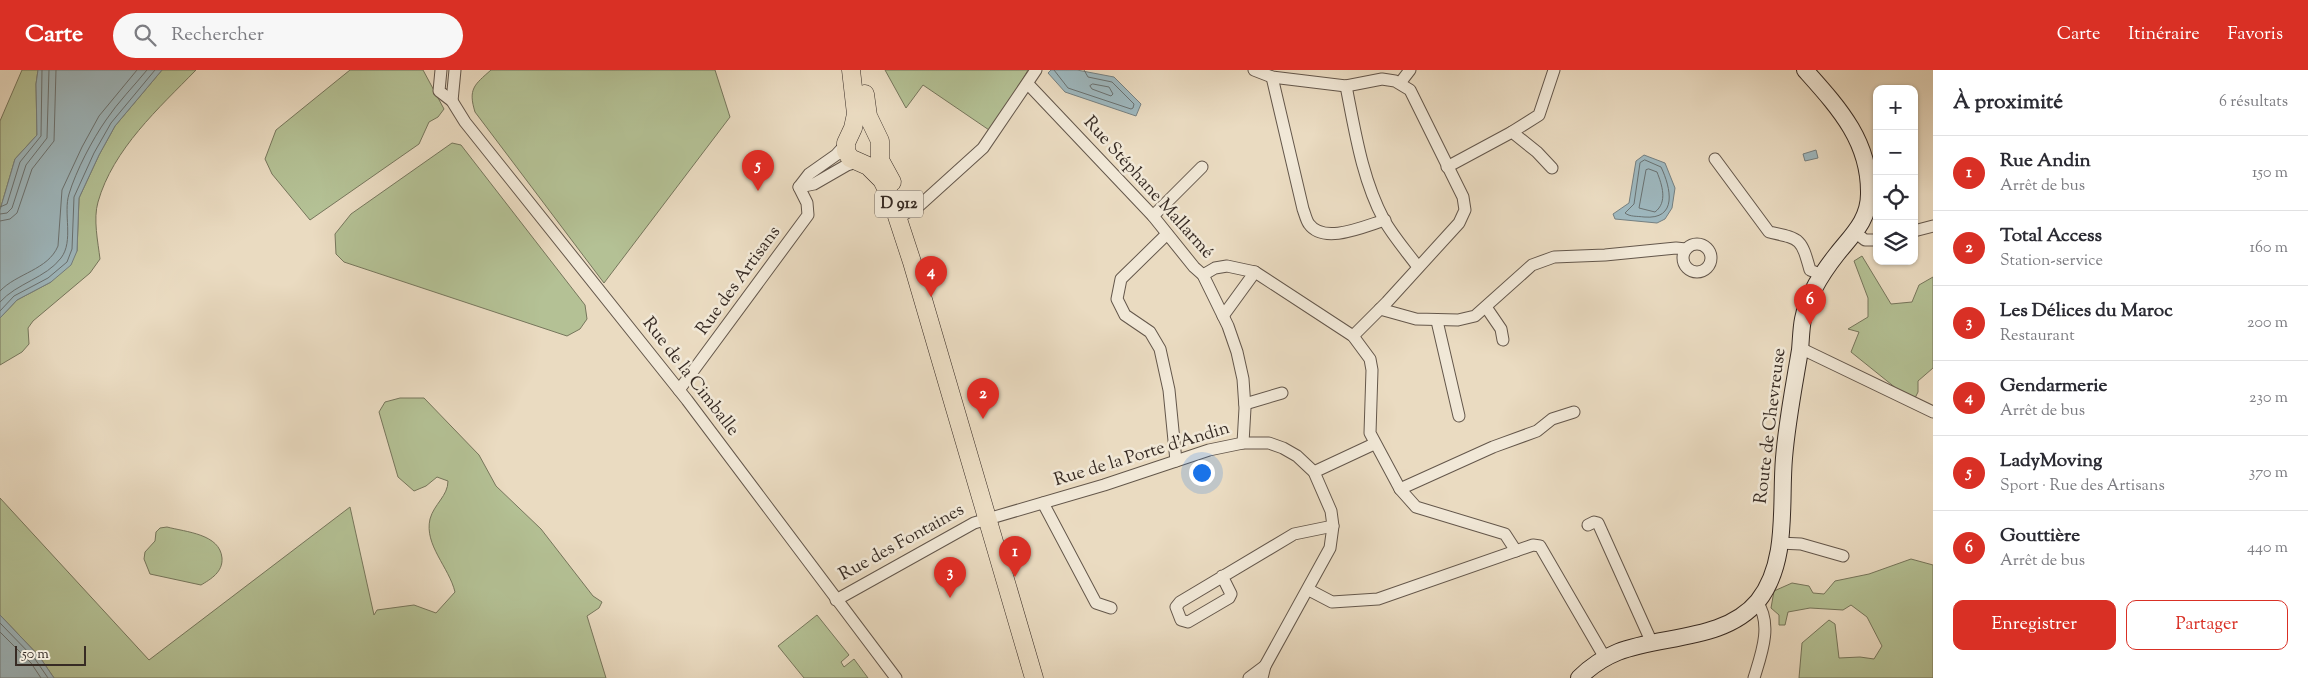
<!DOCTYPE html>
<html lang="fr">
<head>
<meta charset="utf-8">
<style>
	body { margin:0; font-family:"Sorts Mill Goudy",serif; background:#f7f7f7; color:#2b2b33 }
	.controls { position:absolute; right:15px; top:15px; display:grid; overflow:hidden; border-radius:10px; box-shadow:0 1px 4px #0004 }
	.controls button { width:45px; height:45px; display:grid; place-items:center; padding:0; border:0; border-bottom:1px solid #e1e1e2; background:#fff; color:#2b2b33; font:25px sans-serif }
	.scale { position:absolute; left:15px; bottom:12px; width:71px; box-sizing:border-box; padding-left:5px; border:2px solid #372b24; border-top:0; font-size:14px; line-height:18px; white-space:nowrap; color:#372b24; -webkit-text-stroke:4px #f1e8d7; paint-order:stroke }
	.you { position:absolute; left:1201px; top:402px; width:18px; height:18px; margin:-12px; border:4px solid #fff; border-radius:50%; background:#1a73e8; box-shadow:0 0 0 8px #1a73e833 }
	.badge { display:grid; place-items:center; width:32px; height:32px; border-radius:50%; background:#d93025; color:#fff; font-size:16px; font-weight:700 }
	.pin { position:absolute; translate:-50% -41px; filter:drop-shadow(0 1px 2px #0008) }
	.pin::after { content:''; position:absolute; top:26px; width:18px; height:15px; background:inherit; clip-path:polygon(0 0,100% 0,50% 100%) }
	.list { margin:0; padding:0; list-style:none }
	h2 { display:flex; justify-content:space-between; align-items:center; height:65px; margin:0; padding:0 20px; font-size:21px }
	h2 small { font-size:16px; font-weight:400; color:#7c7c81 }
	.list li { display:grid; grid-template-columns:32px 1fr auto; gap:15px; align-items:center; box-sizing:border-box; height:75px; padding:0 20px; border-top:1px solid #e1e1e2 }
	.list b { display:block; font-size:19px; white-space:nowrap }
	.list p { margin:0; font-size:16px; white-space:nowrap; color:#7c7c81 }
	.list em { font-size:16px; font-style:normal; color:#7c7c81 }
	.actions { display:flex; gap:10px; padding:15px 20px }
	.actions a { flex:1; padding:11px 0; border:1px solid #d93025; border-radius:10px; text-align:center; font-size:18px; color:#d93025 }
	.actions .main { background:#d93025; color:#fff }
	.icon { flex:none; width:28px; height:28px; fill:none; stroke:currentColor; stroke-width:2; stroke-linecap:round; stroke-linejoin:round }
	.map { position:relative; flex:none; width:1933px; height:608px; overflow:hidden }
	header { display:flex; align-items:center; gap:30px; box-sizing:border-box; height:70px; padding:0 25px; background:#d93025; color:#fff }
	header strong { font-size:24px }
	nav { display:flex; gap:28px; margin-inline-start:auto; font-size:18px }
	.search { width:350px; height:45px; background:#f7f7f7; display:flex; align-items:center; gap:12px; box-sizing:border-box; padding:0 18px; border-radius:28px; color:#7c7c81; font-size:19px }
	main { display:flex }
	aside { flex:1; background:#fff }
	.map>svg:first-child { display:block }
</style>
</head>
<body>
<header>
<strong>Carte</strong>
<div class="search"><svg class="icon" aria-label="search" viewBox="0 0 24 24"><circle cx="10" cy="10" r="6"/><path d="M15 15l6 6"/></svg>Rechercher</div>
<nav><a>Carte</a><a>Itinéraire</a><a>Favoris</a></nav>
</header>
<main>
<div class="map">
<svg width="1933" height="608" viewBox="0 0 1933 608">
	<rect width="100%" height="100%" fill="#eadbc1"/>
	<filter id="stains"><feTurbulence type="fractalNoise" baseFrequency=".004" numOctaves="4"/><feColorMatrix values="0 0 0 0 .2 0 0 0 0 .09 0 0 0 0 .02 0 0 0 .5 -.17"/></filter>
	<radialGradient id="worn" r=".72"><stop offset=".6" stop-color="#630" stop-opacity="0"/><stop offset="1" stop-color="#630" stop-opacity=".3"/></radialGradient>
	<g fill="#b4c195" stroke="#76765c">
		<polygon points="22,0 38,0 36,14 37,65 15,89 0,140 0,51"/>
		<path d="M162 0H196C159 38 113 79 98 132 93 149 98 172 100 189L90 203 33 251 28 258 29 274 22 282 0 295V248L17 230 51 212 77 181 79 128 99 85 115 56Z"/>
		<polygon points="350,0 423,0 444,39 438,47 429,52 419,74 310,150 272,104 265,89 276,60"/>
		<path d="M491 0H715L730 47 604 213 475 42C468 19 474 15 491 0Z"/>
		<polygon points="885,0 1028,0 992,62 923,15 906,38"/>
		<polygon points="452,73 461,75 585,235 587,249 580,259 567,266 344,192 336,184 335,164 351,144"/>
		<polygon points="1862,186 1891,234 1912,232 1919,215 1933,207 1933,298 1918,311 1918,322 1915,328 1897,319 1851,282 1859,262 1848,259 1868,247 1868,228 1854,191"/>
		<path d="M400 328H424L479 385 496 416 541 459 593 526 602 532 599 538 587 546 606 608H54L39 586 0 545V428L149 590 350 437 374 545 377 540 414 535 436 543 455 522C449 497 424 475 430 449 434 434 448 426 448 411L437 407 426 416 414 421 398 407 379 342 385 332Z"/>
		<path d="M167 457C186 462 220 464 222 488 223 502 211 509 201 515L150 504 144 489 145 482 155 471 156 462 160 458Z"/>
		<polygon points="1911,489 1933,495 1933,608 1799,608 1802,573 1829,550 1835,554 1839,588 1860,587 1874,589 1882,576 1867,547 1851,535 1843,540 1810,538 1788,542 1785,555 1779,555 1779,545 1771,538 1774,521 1792,513 1809,516 1813,523 1824,524 1835,511 1869,504"/>
		<polygon points="817,545 849,585 841,592 844,597 854,589 868,608 804,608 778,576"/>
	</g>
	<g fill="#9eb8bf" stroke="#758081">
		<polygon points="38,0 162,0 115,56 99,85 79,128 77,181 71,195 51,212 17,230 0,248 0,140 15,89 37,65 36,14"/>
		<polygon points="1051,0 1077,0 1114,7 1141,34 1136,46 1065,22 1048,3"/>
		<polygon points="1816,80 1818,88 1805,91 1803,84"/>
		<polygon points="1644,85 1665,93 1675,118 1672,138 1665,149 1657,153 1615,149 1613,144 1629,133 1636,91"/>
		<polygon points="0,545 39,586 54,608 0,608"/>
	</g>
	<g fill="none" stroke-linecap="round" stroke-linejoin="round">
		<g stroke="#6a7272" stroke-width="1">
			<polyline points="1054,0 1068,18 1131,39 1133,38 1134,34 1112,12 1088,7 1084,0"/>
			<polygon points="1093,14 1109,17 1113,24 1111,26 1092,19 1090,16"/>
			<path d="M1645 90 1661 97C1671 118 1678 150 1644 147 1637 146 1630 147 1625 143L1634 134 1640 93Z"/>
			<path d="M1649 99 1657 102C1662 115 1668 132 1655 142L1639 138 1646 100Z"/>
			<polyline points="0,137 7,134 20,92 41,66 42,0"/>
			<polyline points="0,144 7,143 12,138 26,95 47,68 49,0"/>
			<polyline points="0,151 10,149 17,143 32,99 54,71 56,0"/>
			<path d="M0 221C17 203 48 200 58 176L62 120 82 77 99 46 137 0"/>
			<path d="M0 232C17 213 46 208 61 188 74 171 63 143 69 124 76 101 92 70 106 50 118 32 134 16 147 0"/>
			<polyline points="0,241 14,226 48,208 67,192 72,179 74,127 94,83 111,53 155,0"/>
			<polyline points="0,553 35,589 48,608"/>
			<polyline points="0,562 31,593 41,608"/>
		</g>
		<g stroke="#64574b" stroke-width="13">
			<g id="street">
				<polyline points="441,0 439,21 452,31 465,52 687,330 896,608"/>
				<polyline points="1254,0 1272,7 1346,16 1382,9 1395,11 1410,20 1463,127 1465,140 1459,153 1387,232 1353,266"/>
				<path d="M1272 7 1303 139C1305 144 1306 150 1309 154 1324 175 1365 156 1385 150"/>
				<polyline points="1400,13 1410,0"/>
				<polyline points="1028,14 1153,146 1194,197 1203,205 1228,256 1237,282 1243,309 1245,338 1243,373"/>
				<path d="M1346 16C1355 61 1362 109 1384 150 1393 166 1407 182 1418 197"/>
				<polyline points="452,31 455,0"/>
				<polyline points="1512,62 1539,45 1554,0"/>
				<polyline points="846,74 836,85 809,104 799,117 814,114 847,95 857,92"/>
				<path d="M1715 89 1769 162C1801 169 1801 168 1810 200L1822 205"/>
				<polyline points="1447,97 1512,62 1537,82 1552,98"/>
				<polyline points="903,145 920,135 983,78 1036,0"/>
				<polyline points="1153,146 1202,97"/>
				<polyline points="1914,161 1933,156"/>
				<polyline points="1856,163 1865,170 1877,170"/>
				<polyline points="1167,164 1121,209 1117,229 1125,245 1150,262 1160,279 1169,320 1176,391"/>
				<circle cx="1697" cy="188" r="14"/>
				<polyline points="1203,205 1215,198 1227,196 1255,202 1353,266 1370,289 1372,300 1370,363 1400,419 1416,437 1505,464 1516,481"/>
				<polyline points="1486,237 1501,259 1503,270"/>
				<polyline points="1380,239 1416,249 1458,250 1475,246 1532,195 1554,187 1605,185 1676,178 1686,179"/>
				<polyline points="1223,246 1255,202"/>
				<polyline points="1437,251 1459,346"/>
				<polyline points="1800,278 1933,342"/>
				<polyline points="679,320 808,145 807,133 799,117"/>
				<polyline points="1245,334 1282,323"/>
				<polyline points="1314,402 1374,374"/>
				<polyline points="1400,419 1493,377 1537,361 1552,349 1574,342"/>
				<polyline points="1043,433 1096,533 1111,538"/>
				<polyline points="1588,455 1594,452 1598,453 1652,573"/>
				<polyline points="1779,473 1801,474 1843,486"/>
				<polyline points="1222,506 1231,524 1229,528 1188,552 1181,550 1176,537 1180,532 1294,464 1333,456"/>
				<polyline points="1309,520 1332,532 1378,529 1533,475 1540,476 1605,588"/>
				<polyline points="836,530 974,453 1104,415 1209,380 1243,373 1269,373 1283,378 1297,386 1314,402 1331,441 1333,456 1330,478 1265,596 1262,608"/>
				<polyline points="1249,608 1265,596"/>
				<path d="M1754 608C1761 585 1773 554 1757 532"/>
			</g>
		</g>
		<g stroke="#372b24" stroke-width="18">
			<path id="secondary" d="M1579 608C1590 597 1603 588 1618 582 1661 565 1725 571 1758 531 1789 492 1780 434 1784 388 1787 351 1794 316 1800 280 1801 270 1801 259 1803 249 1808 224 1822 203 1837 184 1852 165 1869 150 1869 124 1870 71 1838 37 1805 0"/>
		</g>
		<g stroke="#372b24" stroke-width="19">
			<g id="primary">
				<polyline points="851,0 856,44 853,58 846,73 846,81 850,88 868,96 882,110 891,128 912,192 1034,608"/>
				<polyline points="865,24 868,46 880,71 880,90 892,112"/>
			</g>
		</g>
		<use href="#street" stroke="#f1e8d7" stroke-width="11"/>
		<use href="#secondary" stroke="#f1e8d7" stroke-width="16"/>
		<use href="#primary" stroke="#eadbc1" stroke-width="18"/>
	</g>
	<g text-anchor="middle" dominant-baseline="central" stroke-width="5" stroke-linejoin="round" paint-order="stroke">
		<rect fill="#f1e8d7" stroke="#6f645a" stroke-width="1" x="875" y="120.5" width="48" height="27" rx="4"/>
		<g font-size="16" font-weight="bold" fill="#372b24">
			<text x="899" y="134">D 912</text>
		</g>
		<g font-size="18" fill="#372b24" stroke="#f1e8d7">
			<text transform="translate(1148 118) rotate(48)">Rue Stéphane Mallarmé</text>
			<text transform="translate(739 211) rotate(-54)">Rue des Artisans</text>
			<text transform="translate(690 307) rotate(52)">Rue de la Cimballe</text>
			<text transform="translate(1771 356) rotate(-83)">Route de Chevreuse</text>
			<text transform="translate(1142 385) rotate(-17)">Rue de la Porte d'Andin</text>
			<text transform="translate(902 473) rotate(-29)">Rue des Fontaines</text>
		</g>
	</g>
	<rect width="100%" height="100%" filter="url(#stains)"/>
	<rect width="100%" height="100%" fill="url(#worn)"/>
</svg>
<div class="controls">
<button>+</button>
<button>−</button>
<button><svg class="icon" aria-label="locate" viewBox="0 0 24 24"><circle cx="12" cy="12" r="6"/><path d="M12 2v4M12 18v4M2 12h4M18 12h4"/></svg></button>
<button><svg class="icon" aria-label="layers" viewBox="0 0 24 24"><path d="M12 4l9 5-9 5-9-5zM3 14l9 5 9-5"/></svg></button>
</div>
<div class="scale">50 m</div>
<div class="you"></div>
<div class="pin badge" style="left:1015px;top:507px">1</div>
<div class="pin badge" style="left:983px;top:349px">2</div>
<div class="pin badge" style="left:950px;top:528px">3</div>
<div class="pin badge" style="left:931px;top:227px">4</div>
<div class="pin badge" style="left:758px;top:121px">5</div>
<div class="pin badge" style="left:1810px;top:255px">6</div>
</div>
<aside>
<h2>À proximité<small>6 résultats</small></h2>
<ul class="list">
<li><span class="badge">1</span><div><b>Rue Andin</b><p>Arrêt de bus</p></div><em>150 m</em></li>
<li><span class="badge">2</span><div><b>Total Access</b><p>Station-service</p></div><em>160 m</em></li>
<li><span class="badge">3</span><div><b>Les Délices du Maroc</b><p>Restaurant</p></div><em>200 m</em></li>
<li><span class="badge">4</span><div><b>Gendarmerie</b><p>Arrêt de bus</p></div><em>230 m</em></li>
<li><span class="badge">5</span><div><b>LadyMoving</b><p>Sport · Rue des Artisans</p></div><em>370 m</em></li>
<li><span class="badge">6</span><div><b>Gouttière</b><p>Arrêt de bus</p></div><em>440 m</em></li>
</ul>
<div class="actions"><a class="main">Enregistrer</a><a>Partager</a></div>
</aside>
</main>
</body>
</html>
